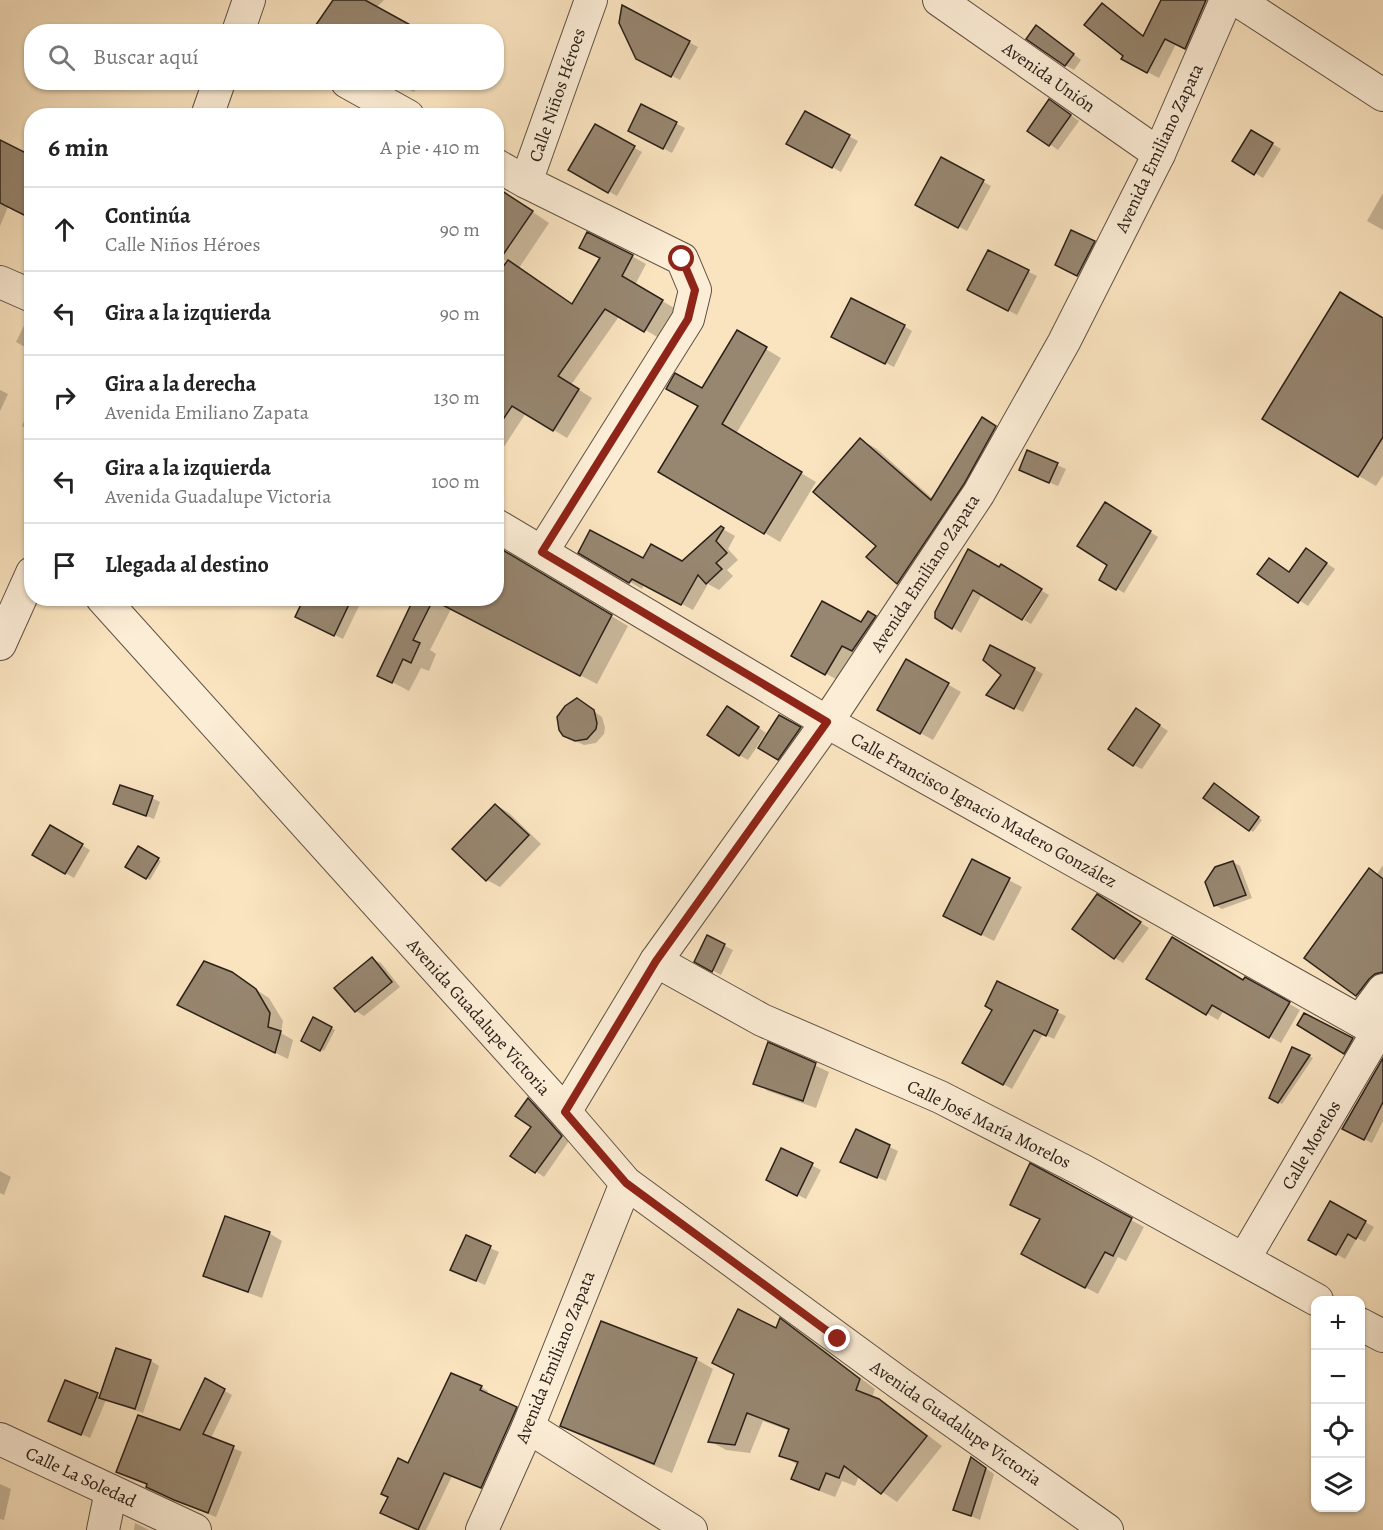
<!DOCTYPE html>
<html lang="es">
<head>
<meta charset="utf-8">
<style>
	body { margin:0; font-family:Alegreya,serif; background:#f6f6f6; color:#222 }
	.controls { position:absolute; right:18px; bottom:18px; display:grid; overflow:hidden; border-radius:12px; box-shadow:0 2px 4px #0004 }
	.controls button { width:54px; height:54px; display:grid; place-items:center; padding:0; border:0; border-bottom:2px solid #e0e0e0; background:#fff; color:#222; font:30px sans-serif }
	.stop { position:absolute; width:18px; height:18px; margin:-14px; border:4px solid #8f2418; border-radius:50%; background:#fff }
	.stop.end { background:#8f2418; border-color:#fff; box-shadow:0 2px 6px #0008 }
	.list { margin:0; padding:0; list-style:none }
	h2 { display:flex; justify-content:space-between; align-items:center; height:78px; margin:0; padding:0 24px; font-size:26px }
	h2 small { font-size:20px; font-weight:400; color:#767676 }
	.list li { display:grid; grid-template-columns:39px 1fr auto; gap:18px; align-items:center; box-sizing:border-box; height:84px; padding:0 24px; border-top:2px solid #e0e0e0 }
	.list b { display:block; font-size:22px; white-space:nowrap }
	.list p { margin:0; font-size:20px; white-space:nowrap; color:#767676 }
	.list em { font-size:20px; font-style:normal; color:#767676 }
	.icon { flex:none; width:33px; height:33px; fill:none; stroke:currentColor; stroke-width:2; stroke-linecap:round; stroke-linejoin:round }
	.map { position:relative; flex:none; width:1383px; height:1530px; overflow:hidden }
	.search { position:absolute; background:#fff; box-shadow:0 2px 4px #0004; left:24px; top:24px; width:480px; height:66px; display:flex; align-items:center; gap:15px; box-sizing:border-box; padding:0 21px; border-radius:24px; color:#767676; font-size:22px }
	.panel { position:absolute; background:#fff; box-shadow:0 2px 4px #0004; left:24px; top:108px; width:480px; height:498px; border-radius:24px }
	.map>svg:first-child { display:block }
</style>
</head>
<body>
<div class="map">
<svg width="1383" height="1530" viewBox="0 0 1383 1530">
	<rect width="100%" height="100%" fill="#fae4c0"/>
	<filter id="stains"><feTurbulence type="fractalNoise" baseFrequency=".00333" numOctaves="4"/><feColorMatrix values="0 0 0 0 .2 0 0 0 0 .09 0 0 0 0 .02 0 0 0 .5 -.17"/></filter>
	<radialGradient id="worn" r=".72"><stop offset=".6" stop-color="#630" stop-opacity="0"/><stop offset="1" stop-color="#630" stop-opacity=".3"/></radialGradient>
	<g fill="#0003">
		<polygon points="335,0 384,0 376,8"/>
		<polygon points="1163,0 1221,0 1197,54 1176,44 1159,78 1134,65 1102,5 1144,36"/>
		<polygon points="623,7 698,47 680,80 647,63"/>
		<polygon points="1045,32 1081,60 1074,70 1065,65"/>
		<polygon points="390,82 419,82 414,92"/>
		<polygon points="642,106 685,128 672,153 638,135"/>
		<polygon points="1058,106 1079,121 1058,150 1029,130"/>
		<polygon points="139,108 163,116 137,116"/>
		<polygon points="115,110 132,116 113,116"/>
		<polygon points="805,113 858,141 841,172 789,143"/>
		<polygon points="595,126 642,152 617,196 570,170"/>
		<polygon points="1252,132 1281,149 1263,178 1234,160"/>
		<polygon points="0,141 8,207 0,226"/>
		<polygon points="941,159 991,186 967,231 917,204"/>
		<polygon points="496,187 549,223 519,268 577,309 632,256 646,264 635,285 676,309 659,338 620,315 571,385 592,398 567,438 526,413 496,459 496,277 508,262 496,255"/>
		<polygon points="1383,193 1383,230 1367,221"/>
		<polygon points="1094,243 1102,248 1086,279 1065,269"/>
		<polygon points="989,252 1037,276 1017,315 977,294"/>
		<polygon points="32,257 32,275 27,273"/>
		<polygon points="32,314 32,351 16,342 29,315"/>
		<polygon points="1383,319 1383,475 1376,486 1359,476"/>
		<polygon points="904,326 912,331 894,367 841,341"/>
		<polygon points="737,332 781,358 736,434 816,482 780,542 660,471 699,406 703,390"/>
		<polygon points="0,390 8,394 0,411"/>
		<polygon points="32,403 32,432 22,426"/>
		<polygon points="982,419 1011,436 913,592 898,583 868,557 878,546 861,440 877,449 933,499"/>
		<polygon points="1028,452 1066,469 1058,486 1029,474"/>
		<polygon points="1114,509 1158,537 1124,593 1101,579 1109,564"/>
		<polygon points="721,528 735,536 728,549 738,560 727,570 733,576 719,590 708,584 693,610 644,584 642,589 580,552 682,563"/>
		<polygon points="496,543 504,552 628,626 597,684 451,609 430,650 436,654 429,671 421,668 409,691 379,675 410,605 398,598 496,598"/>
		<polygon points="969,552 982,594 961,633 937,617"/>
		<polygon points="1315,555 1335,569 1308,606 1260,574 1290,573"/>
		<polygon points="1042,591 1049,595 1031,624 1024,620"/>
		<polygon points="306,598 356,598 361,602 343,639 306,621"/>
		<polygon points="868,613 888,625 839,681 793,655 861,624"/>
		<polygon points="907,661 961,692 933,740 879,710"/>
		<polygon points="1034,669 1043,674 1023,712 996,699 1003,675"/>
		<polygon points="585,705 602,717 605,728 604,734 596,743 584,745 573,740"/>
		<polygon points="736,712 766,733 748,760 739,755"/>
		<polygon points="1144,715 1168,731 1142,769 1133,765"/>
		<polygon points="780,717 808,733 787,763 760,747"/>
		<polygon points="1218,787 1262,820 1253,832 1205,798"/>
		<polygon points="152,798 160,802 154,819 115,804"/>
		<polygon points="496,805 509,813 541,844 500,887 487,880"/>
		<polygon points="51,827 90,850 74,878 34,854"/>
		<polygon points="138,848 161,861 150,880 127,866"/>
		<polygon points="973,861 1022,887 994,941 958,923"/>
		<polygon points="1233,862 1240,866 1252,898 1222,909 1215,905"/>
		<polygon points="1383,865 1383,985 1370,1001 1357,994 1377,874"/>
		<polygon points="1097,896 1149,928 1123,963 1115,958"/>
		<polygon points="708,937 733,950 721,975 696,961"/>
		<polygon points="372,959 381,963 400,987 364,1016 356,1011"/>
		<polygon points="231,973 269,998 283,1021 281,1033 293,1040 288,1059 192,1012"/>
		<polygon points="1148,979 1244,982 1246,979 1300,1010 1281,1043 1224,1010 1218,1020"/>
		<polygon points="1057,1012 1066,1016 1054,1039 1043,1034 1012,1089 964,1062"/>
		<polygon points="1305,1015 1356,1041 1348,1054 1299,1024"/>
		<polygon points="313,1019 335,1030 324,1051 303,1040"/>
		<polygon points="769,1044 829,1072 816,1108 768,1091 755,1083"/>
		<polygon points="1293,1048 1313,1058 1282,1104 1270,1097"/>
		<polygon points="1383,1061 1383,1121 1372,1143 1352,1133"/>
		<polygon points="528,1100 536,1104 569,1141 544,1177 512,1155 533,1127"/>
		<polygon points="856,1131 898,1151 886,1181 850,1166"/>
		<polygon points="782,1150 821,1170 806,1199 776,1184"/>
		<polygon points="1031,1166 1144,1227 1126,1261 1118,1257 1098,1294 1035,1261 1041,1220"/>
		<polygon points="0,1171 11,1177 4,1195 0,1193"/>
		<polygon points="1331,1203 1374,1227 1365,1242 1357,1238 1345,1259 1311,1239"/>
		<polygon points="269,1233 282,1241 262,1298 218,1282 205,1275"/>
		<polygon points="466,1237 499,1252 485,1285 461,1274"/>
		<polygon points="781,1320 796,1329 875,1389 872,1397 895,1410 942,1446 897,1502 859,1476 855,1486 842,1481 835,1497 809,1487 793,1478 798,1465 781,1455 790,1431 763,1421 750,1453 726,1450 710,1441"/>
		<polygon points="696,1359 713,1369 672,1473 579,1435 562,1425"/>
		<polygon points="151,1361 159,1366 143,1413 106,1400 90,1438 49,1420 65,1382 101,1397"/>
		<polygon points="206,1380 232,1395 211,1438 242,1452 216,1517 184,1504 156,1491 148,1484 118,1472 181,1432"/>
		<polygon points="481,1387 488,1391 486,1395 523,1412 489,1491 452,1476 426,1530 419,1530 389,1516 409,1465"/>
		<polygon points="979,1464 994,1474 980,1520 955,1509"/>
		<polygon points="0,1484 11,1489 4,1520 0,1519"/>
		<polygon points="135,1523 149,1530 134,1530"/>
	</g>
	<g fill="#978670" stroke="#2b2019" stroke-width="1.5">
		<polygon points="333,0 365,0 423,32 311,32"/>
		<polygon points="1161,0 1206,0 1185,49 1165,39 1147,73 1121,59 1123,56 1084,25 1102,3 1143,36"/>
		<polygon points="622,5 690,41 671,77 636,59 619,23"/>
		<polygon points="1036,25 1074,54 1065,66 1026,39"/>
		<polygon points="1049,99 1071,115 1049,146 1027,131"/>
		<polygon points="641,104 677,122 663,149 628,131"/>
		<polygon points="805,111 850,135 832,168 786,144"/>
		<polygon points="595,124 635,146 608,193 568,170"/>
		<polygon points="1251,130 1273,143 1254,175 1232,161"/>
		<polygon points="0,140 32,156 32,219 0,203"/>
		<polygon points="941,157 984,180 958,228 915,205"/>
		<polygon points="496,187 533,211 496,265"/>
		<polygon points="1071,230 1095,241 1077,276 1055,265"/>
		<polygon points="587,232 633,255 622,276 663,300 644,332 605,309 558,376 579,389 553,431 512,406 496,430 496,276 508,260 572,304 600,258 579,248"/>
		<polygon points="988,250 1029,270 1008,311 967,290"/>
		<polygon points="1340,292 1383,318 1383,437 1358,477 1262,419"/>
		<polygon points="851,298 905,325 885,364 831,337"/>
		<polygon points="737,330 767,347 722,424 802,472 764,534 658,472 698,406 666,389 675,373 702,388"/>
		<polygon points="982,417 996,426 964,484 897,584 866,557 876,546 813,492 860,438 931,500"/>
		<polygon points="1027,450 1058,463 1049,483 1019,470"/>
		<polygon points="1105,502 1151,531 1116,590 1099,580 1107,565 1077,546"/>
		<polygon points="721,526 724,528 716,541 727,553 716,563 722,569 706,584 698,575 681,605 632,579 629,583 578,553 590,530 643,558 651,544 682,561"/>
		<polygon points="496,546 612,615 580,676 433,600 413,640 420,643 411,663 403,659 392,683 377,676 414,598 496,598"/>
		<polygon points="1306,548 1327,563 1298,603 1257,574 1269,558 1289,572"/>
		<polygon points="968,549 999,567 1001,564 1042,589 1022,620 973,590 952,629 935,618 935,612"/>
		<polygon points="304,598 352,598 334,636 295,617"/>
		<polygon points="822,601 861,622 868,611 876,616 852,651 842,646 825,675 791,656"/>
		<polygon points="990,645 1035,668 1014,709 986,695 1001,675 983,660"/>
		<polygon points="906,659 949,683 920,734 877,710"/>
		<polygon points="577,698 594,710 597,723 596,729 587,739 575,741 563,736 559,730 557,717 565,706"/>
		<polygon points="727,706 759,727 739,756 707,735"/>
		<polygon points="1136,708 1160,725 1133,766 1108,749"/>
		<polygon points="779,715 801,727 778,760 758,748"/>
		<polygon points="1214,783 1259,817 1249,831 1203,798"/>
		<polygon points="120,785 153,796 146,816 113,804"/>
		<polygon points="495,804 529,835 486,881 452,849"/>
		<polygon points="50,825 83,844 65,874 32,855"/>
		<polygon points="138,846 159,858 146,879 125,867"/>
		<polygon points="972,859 1010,878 981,935 943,916"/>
		<polygon points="1233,861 1246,895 1214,906 1205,882 1215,867"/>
		<polygon points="1369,868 1383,879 1383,972 1375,974 1369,979 1356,996 1304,958"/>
		<polygon points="1097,894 1141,922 1114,959 1072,929"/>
		<polygon points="707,935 725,944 712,972 694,962"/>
		<polygon points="1172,937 1243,980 1245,977 1290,1002 1269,1038 1212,1005 1206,1015 1146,979"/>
		<polygon points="372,957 392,982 355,1012 334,988"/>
		<polygon points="204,961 232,972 256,989 270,1013 268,1027 281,1031 275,1053 177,1005"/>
		<polygon points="997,981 1058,1010 1046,1036 1034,1030 1003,1085 962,1063 992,1010 985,1006"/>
		<polygon points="1304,1013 1353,1038 1344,1054 1297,1025"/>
		<polygon points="313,1017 332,1027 320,1051 301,1041"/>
		<polygon points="768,1042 816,1063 803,1101 753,1084"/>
		<polygon points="1292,1047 1310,1055 1278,1103 1269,1098"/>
		<polygon points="1383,1058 1383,1102 1364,1140 1342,1129"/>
		<polygon points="528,1098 562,1136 535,1173 510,1156 531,1127 515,1116"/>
		<polygon points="856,1129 890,1145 877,1178 840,1162"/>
		<polygon points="781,1148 813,1163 797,1196 766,1180"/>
		<polygon points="1030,1163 1132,1218 1113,1256 1105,1252 1085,1288 1021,1254 1040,1219 1010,1205"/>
		<polygon points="1330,1201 1366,1221 1356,1239 1348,1234 1336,1255 1308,1240"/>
		<polygon points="225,1216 270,1232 248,1292 203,1276"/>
		<polygon points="466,1235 491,1246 476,1281 450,1270"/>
		<polygon points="738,1309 776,1328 780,1318 860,1379 856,1390 879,1399 927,1436 881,1494 844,1466 839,1478 826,1473 819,1490 791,1479 798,1462 779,1456 789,1429 747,1413 735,1445 708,1442 734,1374 712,1363"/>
		<polygon points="601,1321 697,1358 654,1464 560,1426"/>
		<polygon points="116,1348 151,1360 135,1409 99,1398"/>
		<polygon points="451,1373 482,1386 480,1390 517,1407 481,1488 444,1473 418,1530 380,1513 388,1497 381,1494 398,1458 408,1463"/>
		<polygon points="205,1378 225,1389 203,1434 234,1446 208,1513 174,1500 146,1487 147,1484 116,1472 138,1415 180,1430"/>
		<polygon points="65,1380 98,1393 81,1435 48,1421"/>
		<polygon points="971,1457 986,1468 971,1516 953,1510"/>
	</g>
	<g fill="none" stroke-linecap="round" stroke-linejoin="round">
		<g stroke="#5f5143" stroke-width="34">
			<g id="minor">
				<polyline points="939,0 1159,154"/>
				<polyline points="1237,0 1383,95"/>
				<polyline points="238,32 249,0"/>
				<polyline points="347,82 408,116"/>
				<polyline points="207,116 219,82"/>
				<polyline points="496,165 526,182 682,259 695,290 688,319 542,552"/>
				<polyline points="526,182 591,0"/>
				<polyline points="0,282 32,296"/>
				<polyline points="496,525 827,722 1383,1034"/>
				<polyline points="102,598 565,1112 626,1183 899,1383 1107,1530"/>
				<polyline points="0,644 32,573"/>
				<polyline points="656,961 762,1020 940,1097 1084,1171 1317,1300"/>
				<polyline points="1360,1021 1383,990"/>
				<polyline points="565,1112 656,961 827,722 979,493 1064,342 1159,154 1226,0"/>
				<polyline points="1244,1259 1378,1031"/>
				<polyline points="1360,1324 1383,1336"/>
				<polyline points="528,1427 691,1530"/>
				<polyline points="0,1439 195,1530"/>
				<polyline points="103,1530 111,1491"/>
				<polyline points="482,1530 528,1427 626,1183"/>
			</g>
		</g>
		<use href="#minor" stroke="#fcedd6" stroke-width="32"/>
	</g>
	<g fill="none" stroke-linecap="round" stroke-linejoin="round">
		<polyline stroke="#8f2418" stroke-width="8" points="682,259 695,290 688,319 542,552 827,722 656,961 565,1112 626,1183 838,1339"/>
	</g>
	<g text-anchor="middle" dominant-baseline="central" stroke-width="4.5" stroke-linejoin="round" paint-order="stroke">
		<g font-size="18" fill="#2b2019" stroke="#fcedd6">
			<text transform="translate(1049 77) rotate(35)">Avenida Unión</text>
			<text transform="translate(557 95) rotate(-71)">Calle Niños Héroes</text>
			<text transform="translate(1159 148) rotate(-65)">Avenida Emiliano Zapata</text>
			<text transform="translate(925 573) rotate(-57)">Avenida Emiliano Zapata</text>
			<text transform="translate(984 810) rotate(29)">Calle Francisco Ignacio Madero González</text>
			<text transform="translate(479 1017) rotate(48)">Avenida Guadalupe Victoria</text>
			<text transform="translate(989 1124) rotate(26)">Calle José María Morelos</text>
			<text transform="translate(1311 1145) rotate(-60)">Calle Morelos</text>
			<text transform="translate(555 1357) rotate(-68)">Avenida Emiliano Zapata</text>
			<text transform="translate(956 1423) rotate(35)">Avenida Guadalupe Victoria</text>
			<text transform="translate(81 1477) rotate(25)">Calle La Soledad</text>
		</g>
	</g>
	<rect width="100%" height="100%" filter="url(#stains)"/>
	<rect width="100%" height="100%" fill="url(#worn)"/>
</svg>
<div class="controls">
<button>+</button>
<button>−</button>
<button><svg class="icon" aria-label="locate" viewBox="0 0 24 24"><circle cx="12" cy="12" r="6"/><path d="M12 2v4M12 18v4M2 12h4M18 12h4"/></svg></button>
<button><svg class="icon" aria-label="layers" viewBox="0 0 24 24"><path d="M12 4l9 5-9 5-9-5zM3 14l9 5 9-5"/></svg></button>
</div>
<div class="stop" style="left:682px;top:259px"></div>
<div class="stop end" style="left:838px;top:1339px"></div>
<div class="search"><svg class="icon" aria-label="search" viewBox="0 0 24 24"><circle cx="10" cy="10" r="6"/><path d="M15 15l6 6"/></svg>Buscar aquí</div>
<section class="panel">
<h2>6 min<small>A pie · 410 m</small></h2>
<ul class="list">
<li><svg class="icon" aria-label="ahead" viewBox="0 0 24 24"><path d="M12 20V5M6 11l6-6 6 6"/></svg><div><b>Continúa</b><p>Calle Niños Héroes</p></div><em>90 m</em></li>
<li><svg class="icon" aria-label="left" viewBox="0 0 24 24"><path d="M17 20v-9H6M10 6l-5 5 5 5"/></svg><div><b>Gira a la izquierda</b></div><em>90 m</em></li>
<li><svg class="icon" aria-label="right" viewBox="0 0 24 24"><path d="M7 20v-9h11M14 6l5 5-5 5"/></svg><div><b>Gira a la derecha</b><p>Avenida Emiliano Zapata</p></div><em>130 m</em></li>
<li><svg class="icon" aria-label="left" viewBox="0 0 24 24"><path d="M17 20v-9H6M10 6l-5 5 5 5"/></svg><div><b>Gira a la izquierda</b><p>Avenida Guadalupe Victoria</p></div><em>100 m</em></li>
<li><svg class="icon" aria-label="arrive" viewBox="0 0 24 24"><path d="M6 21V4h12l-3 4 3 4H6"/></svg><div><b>Llegada al destino</b></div></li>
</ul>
</section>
</div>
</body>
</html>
